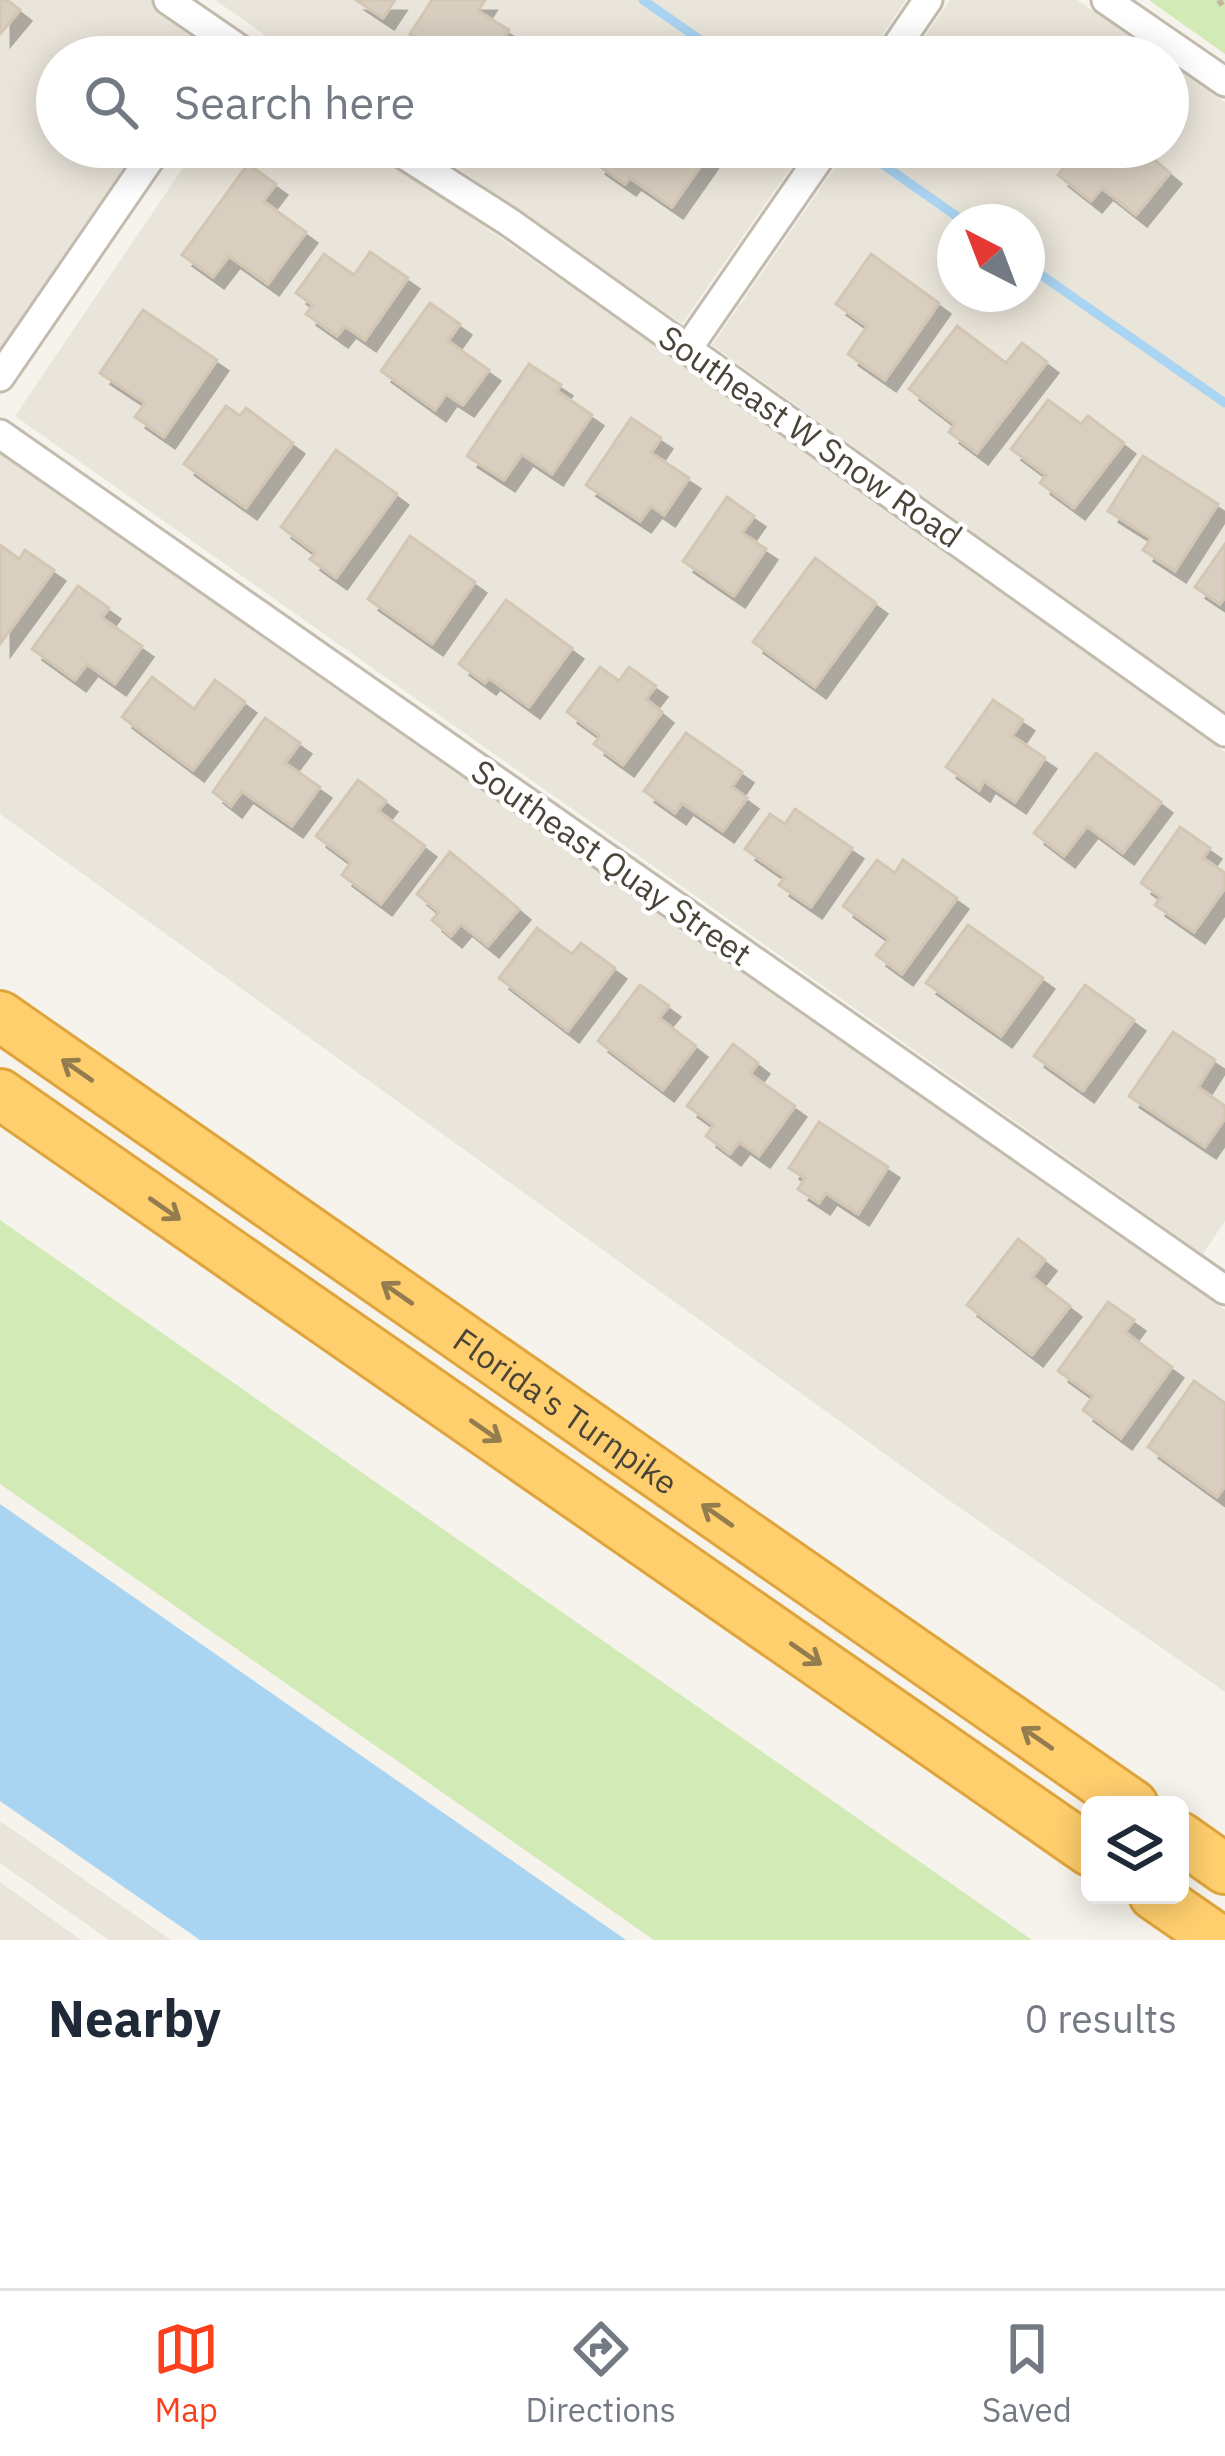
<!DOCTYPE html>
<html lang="en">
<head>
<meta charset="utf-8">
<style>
	body { margin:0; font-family:"IBM Plex Sans",sans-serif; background:#f2f2f3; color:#1f2937 }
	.controls { position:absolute; right:36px; bottom:36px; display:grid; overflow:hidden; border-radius:18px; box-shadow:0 6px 30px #0003 }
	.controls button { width:108px; height:108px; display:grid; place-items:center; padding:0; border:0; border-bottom:3px solid #e0e1e3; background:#fff; color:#1f2937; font:60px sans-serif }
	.compass { position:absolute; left:937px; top:204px; width:108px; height:108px; border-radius:50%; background:#fff; box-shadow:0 6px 30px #0003; rotate:318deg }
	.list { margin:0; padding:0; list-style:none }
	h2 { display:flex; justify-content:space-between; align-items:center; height:156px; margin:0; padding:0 48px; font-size:51px }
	h2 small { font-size:39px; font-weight:400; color:#747a83 }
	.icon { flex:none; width:66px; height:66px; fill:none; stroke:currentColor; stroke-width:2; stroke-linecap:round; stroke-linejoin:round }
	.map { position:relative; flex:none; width:1225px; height:1940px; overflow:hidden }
	.search { position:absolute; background:#fff; box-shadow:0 6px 30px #0003; left:36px; right:36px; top:36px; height:132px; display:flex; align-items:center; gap:30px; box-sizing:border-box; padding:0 42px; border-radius:66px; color:#747a83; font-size:45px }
	.sheet { height:348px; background:#fff }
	nav { display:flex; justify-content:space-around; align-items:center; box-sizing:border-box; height:168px; border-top:3px solid #e0e1e3; background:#fff; font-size:33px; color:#747a83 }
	nav a { display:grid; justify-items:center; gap:6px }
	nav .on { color:#fc3f1d }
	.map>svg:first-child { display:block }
</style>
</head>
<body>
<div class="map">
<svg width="1225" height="1940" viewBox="0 0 1225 1940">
	<defs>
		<filter id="shadow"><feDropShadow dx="11" dy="11" stdDeviation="0" flood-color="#0004"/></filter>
	</defs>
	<rect width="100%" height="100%" fill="#f6f3ec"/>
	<g fill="#eae5da" fill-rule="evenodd">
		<polygon points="0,0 158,0 222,46 215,57 57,57 57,147 154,147 0,374"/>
		<polygon points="215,0 906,0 867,57 296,57"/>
		<polygon points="950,0 1077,0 1160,57 911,57"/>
		<path d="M1168 63 1225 102V712L712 345 849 147H1168ZM955 222H1027V294H955Z"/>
		<polygon points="197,147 370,147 679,362 1225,752 1225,1221 1203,1254 15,416"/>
		<polygon points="428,147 805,147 682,324"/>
		<polygon points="0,445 1225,1310 1225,1692 950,1501 0,814"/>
		<polygon points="0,1821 171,1940 109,1940 0,1863"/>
		<polygon points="0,1882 81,1940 0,1940"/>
	</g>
	<g fill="#d2eab5">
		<polygon points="1149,0 1225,0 1225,54"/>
		<polygon points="0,1220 1032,1940 654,1940 0,1484"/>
	</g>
	<polygon fill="#a9d4f2" points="0,1504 626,1940 200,1940 0,1801"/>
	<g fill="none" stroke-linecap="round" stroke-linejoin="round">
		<g stroke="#a9d4f2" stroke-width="9">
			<polyline points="643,0 725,57"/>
			<polyline points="875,159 965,222"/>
			<polyline points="1027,265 1225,403"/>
		</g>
	</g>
	<g fill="#d8cfc1" stroke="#d3c7b4" stroke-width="3" filter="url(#shadow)">
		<polygon points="0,0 7,0 20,10 0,34"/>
		<polygon points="356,0 395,0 383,18"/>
		<polygon points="432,0 485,0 478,11 509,30 493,57 447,57 410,34"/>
		<polygon points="607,147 699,147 709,154 672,207 630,178 625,184 595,163"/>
		<polygon points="1080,147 1139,147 1170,173 1136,215 1102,188 1091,201 1058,175"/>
		<polygon points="248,164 276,184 263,201 306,232 268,284 229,256 213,277 182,255"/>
		<polygon points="370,252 408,278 365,340 345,326 337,336 306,314 313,305 296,293 324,254 354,275"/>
		<polygon points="871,254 939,303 885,380 848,354 867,326 836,304"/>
		<polygon points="430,303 460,324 448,341 489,370 463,405 446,394 435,410 381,371"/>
		<polygon points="143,310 217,360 164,437 135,417 145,403 100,373"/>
		<polygon points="957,326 1006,363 1022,343 1047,362 977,453 949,432 955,424 909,389"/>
		<polygon points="529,364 561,385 557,391 592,415 552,474 522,454 504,480 467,456"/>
		<polygon points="1048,400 1081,424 1088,416 1124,443 1074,508 1040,483 1046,475 1011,449"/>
		<polygon points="226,406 240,416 246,408 293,443 246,508 184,464"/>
		<polygon points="631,418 661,438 651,453 689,478 664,515 651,506 640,521 586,485"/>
		<polygon points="336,450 397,494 336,578 310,559 316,553 281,527"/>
		<polygon points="1143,456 1218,504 1175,571 1143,550 1151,538 1108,511"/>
		<polygon points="727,497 754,516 742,533 766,549 734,596 683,561"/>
		<polygon points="410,536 475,582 432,644 368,599"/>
		<polygon points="1225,544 1225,597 1220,604 1195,587"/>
		<polygon points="0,545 19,559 25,550 54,570 0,644"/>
		<polygon points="815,558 876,603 815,687 753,642"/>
		<polygon points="78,586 109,608 102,618 142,646 115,684 87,664 75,680 32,649"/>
		<polygon points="506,600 572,648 529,707 489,678 485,683 459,664"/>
		<polygon points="600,667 619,681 629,667 656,686 646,699 662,712 623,765 594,744 600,736 567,712"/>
		<polygon points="152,677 194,709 215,680 245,702 193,770 122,717"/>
		<polygon points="993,700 1023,720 1012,736 1045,758 1015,802 984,781 979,790 946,767"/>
		<polygon points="265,718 300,743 285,763 320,787 292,826 242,791 231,806 213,792"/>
		<polygon points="686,733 742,772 732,787 747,798 723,831 682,803 675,813 644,791"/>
		<polygon points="1096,753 1161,802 1123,853 1087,826 1064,856 1034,833"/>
		<polygon points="358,780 386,801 378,811 425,846 381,904 342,875 351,862 316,836"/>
		<polygon points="795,809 852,848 811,907 779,885 785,877 745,849 770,814 785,824"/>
		<polygon points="1180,827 1210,848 1203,858 1225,873 1225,888 1194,932 1155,905 1161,897 1141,883"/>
		<polygon points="450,852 519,909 488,946 461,924 451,936 432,920 439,912 417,894"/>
		<polygon points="877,860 895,873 903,860 957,898 902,974 876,955 889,939 843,906"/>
		<polygon points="968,925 1043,978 1001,1036 926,983"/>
		<polygon points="537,928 572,954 581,943 615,968 568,1031 499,978"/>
		<polygon points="640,985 669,1006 659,1018 696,1046 663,1090 598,1041"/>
		<polygon points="1085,985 1134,1020 1083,1091 1034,1056"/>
		<polygon points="1173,1032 1215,1060 1198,1087 1225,1106 1225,1118 1205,1147 1129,1096"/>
		<polygon points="733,1044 758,1063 750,1074 795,1106 759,1156 739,1142 730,1154 706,1136 714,1125 687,1106"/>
		<polygon points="819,1122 888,1167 858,1214 826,1193 819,1203 798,1189 805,1178 789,1168"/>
		<polygon points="1018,1239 1045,1260 1032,1277 1070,1306 1032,1355 967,1305"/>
		<polygon points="1108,1302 1134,1320 1125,1332 1172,1367 1121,1438 1083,1410 1093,1396 1058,1371"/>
		<polygon points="1194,1381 1225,1403 1225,1486 1217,1497 1148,1447"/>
	</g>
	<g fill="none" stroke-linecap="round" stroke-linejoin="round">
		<g stroke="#c2bbae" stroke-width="33">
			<g id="street">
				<polyline points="168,0 251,57"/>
				<polyline points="1106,0 1225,82"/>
				<polyline points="889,57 928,0"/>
				<polyline points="392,147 509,222 1225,732"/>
				<polyline points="688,348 827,147"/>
				<polyline points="0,377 158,147"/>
				<polyline points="0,434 1225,1290"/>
			</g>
		</g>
		<g stroke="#e0a43c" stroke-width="54">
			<g id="highway">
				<path id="s1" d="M0 1016 1133 1805"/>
				<polyline points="0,1094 1090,1851"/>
				<polyline points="1180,1837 1225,1869"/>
				<polyline points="1154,1895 1219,1940"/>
			</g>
		</g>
		<polyline stroke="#c4b79f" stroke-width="6" stroke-dasharray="6 6" stroke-linecap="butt" points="1219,0 1225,10"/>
		<use href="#street" stroke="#fff" stroke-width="27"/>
		<use href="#highway" stroke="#ffcf6e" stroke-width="48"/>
	</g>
	<defs><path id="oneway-shaft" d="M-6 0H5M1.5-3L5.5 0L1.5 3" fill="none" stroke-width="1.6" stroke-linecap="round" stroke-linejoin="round" transform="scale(3)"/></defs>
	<g stroke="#937c4e">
		<use href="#oneway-shaft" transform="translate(77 1070) rotate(-145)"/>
		<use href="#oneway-shaft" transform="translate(165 1209) rotate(35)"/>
		<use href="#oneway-shaft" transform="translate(397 1293) rotate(-145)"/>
		<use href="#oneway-shaft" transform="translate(486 1431) rotate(35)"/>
		<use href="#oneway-shaft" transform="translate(717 1515) rotate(-145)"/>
		<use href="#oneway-shaft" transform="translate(806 1654) rotate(35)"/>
		<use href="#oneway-shaft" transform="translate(1037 1738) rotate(-145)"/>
	</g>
	<g text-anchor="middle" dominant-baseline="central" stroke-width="9" stroke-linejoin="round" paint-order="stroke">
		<g font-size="33" fill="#4b4439" stroke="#fff">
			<text transform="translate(811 436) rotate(35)">Southeast W Snow Road</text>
			<text transform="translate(612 862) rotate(35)">Southeast Quay Street</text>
			<text stroke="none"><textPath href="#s1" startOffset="690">Florida's Turnpike</textPath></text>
		</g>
	</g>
</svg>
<div class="controls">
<button><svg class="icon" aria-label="layers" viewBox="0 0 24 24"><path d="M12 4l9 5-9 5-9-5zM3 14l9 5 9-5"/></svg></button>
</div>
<svg class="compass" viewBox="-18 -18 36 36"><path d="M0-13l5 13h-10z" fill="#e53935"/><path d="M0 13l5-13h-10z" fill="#747a83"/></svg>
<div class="search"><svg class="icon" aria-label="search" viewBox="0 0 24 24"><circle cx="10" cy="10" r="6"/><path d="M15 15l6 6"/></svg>Search here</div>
</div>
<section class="sheet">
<h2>Nearby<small>0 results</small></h2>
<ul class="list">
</ul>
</section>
<nav>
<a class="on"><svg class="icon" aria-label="map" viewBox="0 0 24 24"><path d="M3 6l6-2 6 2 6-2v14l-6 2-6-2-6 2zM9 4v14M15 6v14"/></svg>Map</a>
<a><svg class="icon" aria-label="directions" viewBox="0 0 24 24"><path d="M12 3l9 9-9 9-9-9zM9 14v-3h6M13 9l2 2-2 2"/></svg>Directions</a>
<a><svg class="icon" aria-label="saved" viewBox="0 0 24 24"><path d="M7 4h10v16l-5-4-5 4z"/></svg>Saved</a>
</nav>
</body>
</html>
